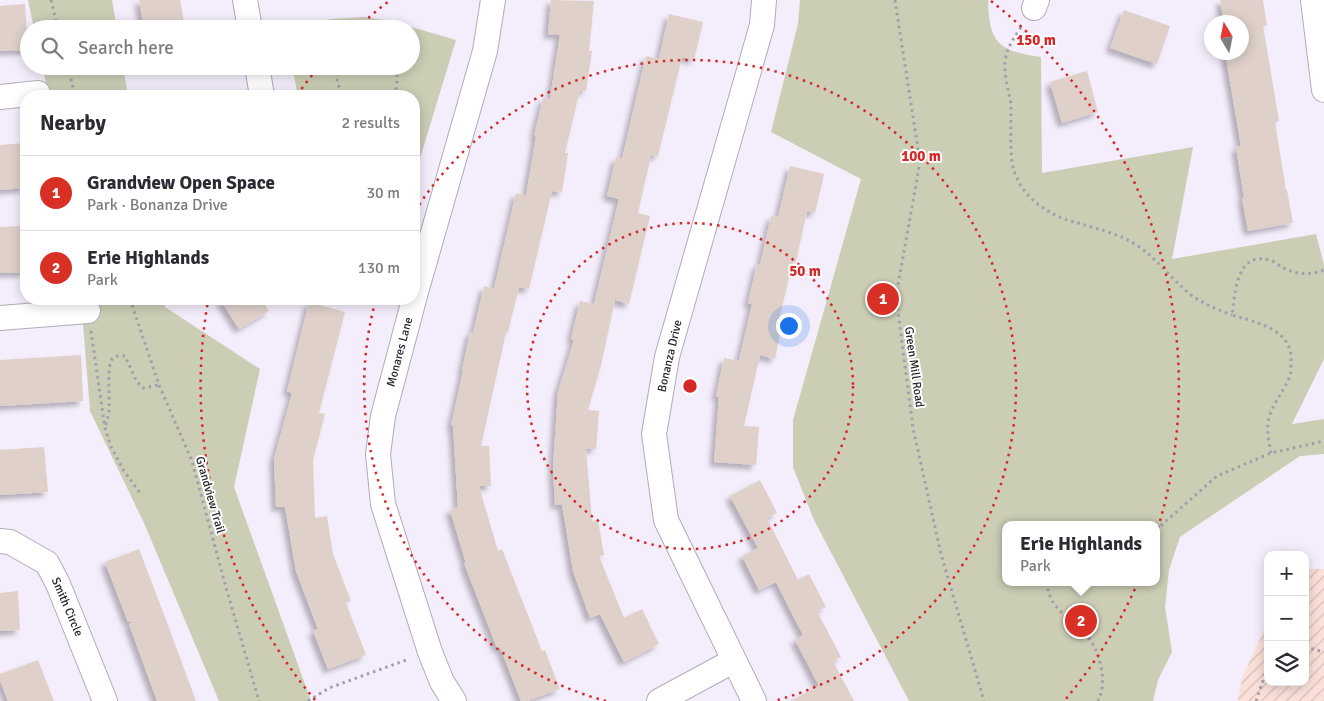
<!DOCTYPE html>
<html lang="en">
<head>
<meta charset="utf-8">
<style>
	body { margin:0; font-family:Signika,sans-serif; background:#f2f2f3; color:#2b2b33 }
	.controls { position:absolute; right:15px; bottom:15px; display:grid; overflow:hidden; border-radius:10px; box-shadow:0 2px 12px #0003 }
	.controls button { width:45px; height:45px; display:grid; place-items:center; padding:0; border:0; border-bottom:1px solid #e1e1e2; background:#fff; color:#2b2b33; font:25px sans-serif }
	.compass { position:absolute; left:1204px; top:15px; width:45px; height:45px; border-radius:50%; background:#fff; box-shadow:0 2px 12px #0003; rotate:350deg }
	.you { position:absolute; left:788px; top:325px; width:18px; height:18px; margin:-12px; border:4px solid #fff; border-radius:50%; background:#1a73e8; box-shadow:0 0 0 8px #1a73e833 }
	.badge { display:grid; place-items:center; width:32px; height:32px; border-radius:50%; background:#d93025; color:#fff; font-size:16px; font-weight:700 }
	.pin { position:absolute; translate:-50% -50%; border:2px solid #fff; box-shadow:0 1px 5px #0006 }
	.popup { position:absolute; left:1002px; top:521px; width:158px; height:65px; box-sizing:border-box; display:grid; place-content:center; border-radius:10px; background:#fff; filter:drop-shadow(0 1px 4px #0005); font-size:16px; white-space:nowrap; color:#7c7c81 }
	.popup b { font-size:19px; color:#2b2b33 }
	.popup::after { content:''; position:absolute; left:50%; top:100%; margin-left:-10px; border:10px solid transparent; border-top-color:#fff }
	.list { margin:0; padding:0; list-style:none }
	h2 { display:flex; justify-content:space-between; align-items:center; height:65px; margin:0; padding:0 20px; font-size:21px }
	h2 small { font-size:16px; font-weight:400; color:#7c7c81 }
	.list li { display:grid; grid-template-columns:32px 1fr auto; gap:15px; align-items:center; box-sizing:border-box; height:75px; padding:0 20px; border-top:1px solid #e1e1e2 }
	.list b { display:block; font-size:19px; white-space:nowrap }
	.list p { margin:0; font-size:16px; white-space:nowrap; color:#7c7c81 }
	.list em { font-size:16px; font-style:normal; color:#7c7c81 }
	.icon { flex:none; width:28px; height:28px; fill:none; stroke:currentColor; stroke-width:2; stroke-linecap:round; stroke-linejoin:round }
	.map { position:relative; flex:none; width:1324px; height:701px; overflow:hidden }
	.search { position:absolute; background:#fff; box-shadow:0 2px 12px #0003; left:20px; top:20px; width:400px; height:55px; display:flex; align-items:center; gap:12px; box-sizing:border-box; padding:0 18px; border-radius:28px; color:#7c7c81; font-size:19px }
	.panel { position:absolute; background:#fff; box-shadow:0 2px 12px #0003; left:20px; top:90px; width:400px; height:215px; border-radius:20px }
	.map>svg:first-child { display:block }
</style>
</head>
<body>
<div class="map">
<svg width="1324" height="701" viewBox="0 0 1324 701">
	<defs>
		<pattern id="industrial-furrows" width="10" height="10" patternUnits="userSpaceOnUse" patternTransform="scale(1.25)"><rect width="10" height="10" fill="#fae0d8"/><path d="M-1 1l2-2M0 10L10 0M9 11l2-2" fill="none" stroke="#d6c0ba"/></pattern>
		<filter id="shadow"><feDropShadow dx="-4.5" dy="4.5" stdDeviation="2.5" flood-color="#0004"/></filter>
	</defs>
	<rect width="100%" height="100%" fill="#f4edfb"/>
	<polygon fill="url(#industrial-furrows)" points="1305,569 1324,569 1324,701 1238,701 1242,678 1268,622 1268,682 1305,682"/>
	<g fill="#cbcdb5" fill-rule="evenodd">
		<polygon points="28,0 112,0 117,29 34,29"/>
		<path d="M800 0H988C989 44 999 51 1041 57L1042 173 1193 147 1172 259 1316 234 1324 265V359L1292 424 1324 419V454L1300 456 1180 537 1169 570 1165 607 1172 652 1158 680 1153 701H909L814 520 793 467V420L861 179 771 132 798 24ZM1006 525H1156V582H1006Z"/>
		<polygon points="364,17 391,21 456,40 414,178 414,96 298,96 292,66 411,66 411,29 284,29 284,27 332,19"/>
		<polygon points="42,66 123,66 128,96 49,96"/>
		<polygon points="81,299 163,299 165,307 260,369 234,487 311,701 219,701 144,523 90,411"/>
	</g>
	<g fill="#dfd0ca" filter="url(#shadow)">
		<polygon points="139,0 180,0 185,29 144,29"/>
		<polygon points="551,0 594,1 589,51 592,51 586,91 580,90 565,153 568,153 562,192 552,191 529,289 519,287 508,332 506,332 481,446 489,446 491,486 479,486 498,551 502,549 542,651 545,650 560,689 527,701 521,701 500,647 497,648 464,563 466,563 450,510 458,507 453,426 451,426 463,371 462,371 470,332 473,333 484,286 494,289 516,193 526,196 536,136 534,136 543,98 550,99 560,35 548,34"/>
		<polygon points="1220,0 1263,0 1267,25 1263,26 1279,121 1275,122 1286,190 1287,190 1293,223 1248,231 1242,198 1244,198 1236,147 1241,146 1225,52 1242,52 1242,22 1224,22"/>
		<polygon points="25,4 28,50 0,51 0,6"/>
		<polygon points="1124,10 1170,26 1157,64 1110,48"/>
		<polygon points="669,14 703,22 694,60 682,57 658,156 651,155 638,213 650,216 629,304 615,300 601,365 588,410 599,411 596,449 586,449 592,521 598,520 604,555 599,556 624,618 642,609 659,644 624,662 600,614 590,618 573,571 562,504 555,505 553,467 558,392 574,340 571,339 580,301 594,304 619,199 607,196 616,157 622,159 646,56 659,59"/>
		<polygon points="1087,71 1098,112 1062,123 1050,82"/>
		<polygon points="26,143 26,188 0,190 0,145"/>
		<polygon points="790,166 824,174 815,213 807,211 796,262 793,262 779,319 783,320 775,359 760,355 744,426 759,427 756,465 714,462 719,397 716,396 724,358 739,361 752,304 748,303 757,264 760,265 771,216 778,217"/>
		<polygon points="26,226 26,272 0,273 0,227"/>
		<polygon points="220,299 261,299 269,311 239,329"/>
		<polygon points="309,302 345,312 319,413 325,414 313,460 315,518 327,516 333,554 351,601 346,603 366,655 328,669 313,631 318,629 296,571 285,507 276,507 274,459 292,393 287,391"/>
		<polygon points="81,355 83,401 0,406 0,360"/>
		<polygon points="44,447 48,492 0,495 0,450"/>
		<polygon points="760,480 777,513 767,518 798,580 809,574 826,607 817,611 841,657 833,661 854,701 790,701 819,686 795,640 803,635 776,582 759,590 742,556 758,548 730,496"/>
		<polygon points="139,549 168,625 196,701 157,701 129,624 136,621 128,622 105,562"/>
		<polygon points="18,591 20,630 0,631 0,593"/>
		<polygon points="38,660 54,701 8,701 0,680 0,674"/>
	</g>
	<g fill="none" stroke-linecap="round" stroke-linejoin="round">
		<g stroke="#b1abb8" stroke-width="26">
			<g id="minor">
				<polyline points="245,0 250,29"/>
				<polyline points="1313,0 1324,90"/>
				<polyline points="1034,8 1037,0"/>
				<polyline points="257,66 262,96"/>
				<polyline points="0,97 38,93"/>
				<polyline points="0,318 88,311"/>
				<polyline points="0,541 10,542 47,563 58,584 105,701"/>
				<polyline points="454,701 442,682 430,652 383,504 378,454 383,416 416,292 485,51 493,0"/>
				<polyline points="659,701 733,661"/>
				<polyline points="754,701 666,520 654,434 667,357 762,25 764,0"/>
			</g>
		</g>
		<g stroke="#a39ea8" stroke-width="3" stroke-dasharray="2.5 4" stroke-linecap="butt">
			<polyline points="51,0 58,29"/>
			<polyline points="895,0 920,162 896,296 913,428 941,554 984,701"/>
			<path d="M1021 27C1009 46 1002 55 1006 79 1007 88 1010 96 1011 105 1011 124 1010 144 1012 162 1017 195 1048 216 1078 223 1097 229 1117 233 1135 244 1157 258 1171 279 1191 295 1204 304 1218 310 1232 315"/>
			<polyline points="68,66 75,96"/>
			<polyline points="339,66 337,82 343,96"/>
			<path d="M394 96C397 87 399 76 395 66"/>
			<polyline points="130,299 159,385 192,461 225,584 259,701"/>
			<polyline points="91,331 105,428 111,447 124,471 140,493"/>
			<path d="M106 425C107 420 109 415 109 409 110 399 106 364 113 358 116 355 121 356 125 356L137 382 143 388 159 385"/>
			<path d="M1271 453C1269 442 1266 430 1269 418 1273 403 1284 391 1290 376 1291 372 1291 366 1291 361 1293 329 1255 322 1232 315 1235 294 1236 251 1269 260 1275 261 1280 267 1286 269 1298 275 1312 275 1324 270"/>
			<polyline points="1156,530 1217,476 1271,453 1324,441"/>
			<path d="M1048 582C1045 606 1074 621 1087 636 1095 645 1099 656 1101 667 1104 680 1103 690 1098 701"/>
			<polyline points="1305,647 1324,652"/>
			<polyline points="308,701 329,688 409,659"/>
			<polyline points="1256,701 1268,666"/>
		</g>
		<use href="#minor" stroke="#fff" stroke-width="24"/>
	</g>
	<g fill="none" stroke="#d62828" stroke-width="2.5" stroke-dasharray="2.5 5">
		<circle cx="690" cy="386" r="163"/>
		<path d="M606 701A326 326 0 0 1 376 299M415 211A326 326 0 1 1 774 701"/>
		<path d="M315 700A489 489 0 0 1 208 301M297 95A489 489 0 0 1 318 68M357 28A489 489 0 0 1 389 1M991 1A489 489 0 0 1 1065 700"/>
	</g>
	<g text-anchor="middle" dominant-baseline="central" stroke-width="4" stroke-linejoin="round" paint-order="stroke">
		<g font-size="12" fill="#28252a" stroke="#fefefe">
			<text transform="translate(400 352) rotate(-75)">Monares Lane</text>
			<text transform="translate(670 356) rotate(-77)">Bonanza Drive</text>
			<text transform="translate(914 367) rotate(82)">Green Mill Road</text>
			<text transform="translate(210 495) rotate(74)">Grandview Trail</text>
			<text transform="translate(67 607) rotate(67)">Smith Circle</text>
		</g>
	</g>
	<circle cx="690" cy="386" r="8" fill="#d62828" stroke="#fefefe" stroke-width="2.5"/>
	<g font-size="15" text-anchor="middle" font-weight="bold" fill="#d62828" stroke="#fefefe" stroke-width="4" stroke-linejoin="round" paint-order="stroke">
		<text x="1036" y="45">150 m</text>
		<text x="921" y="161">100 m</text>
		<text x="805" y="276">50 m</text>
	</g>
</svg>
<div class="controls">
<button>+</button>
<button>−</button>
<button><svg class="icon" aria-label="layers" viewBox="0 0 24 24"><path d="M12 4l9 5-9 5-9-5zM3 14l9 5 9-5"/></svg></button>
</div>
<svg class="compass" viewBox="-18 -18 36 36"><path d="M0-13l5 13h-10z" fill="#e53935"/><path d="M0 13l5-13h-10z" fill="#7c7c81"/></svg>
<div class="you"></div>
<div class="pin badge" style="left:883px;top:299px">1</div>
<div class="pin badge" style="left:1081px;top:621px">2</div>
<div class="popup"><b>Erie Highlands</b>Park</div>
<div class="search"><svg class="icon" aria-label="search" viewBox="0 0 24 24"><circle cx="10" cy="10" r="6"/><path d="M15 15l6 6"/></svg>Search here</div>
<section class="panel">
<h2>Nearby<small>2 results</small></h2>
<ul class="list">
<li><span class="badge">1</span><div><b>Grandview Open Space</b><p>Park · Bonanza Drive</p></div><em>30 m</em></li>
<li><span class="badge">2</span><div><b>Erie Highlands</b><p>Park</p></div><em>130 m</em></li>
</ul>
</section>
</div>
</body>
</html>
